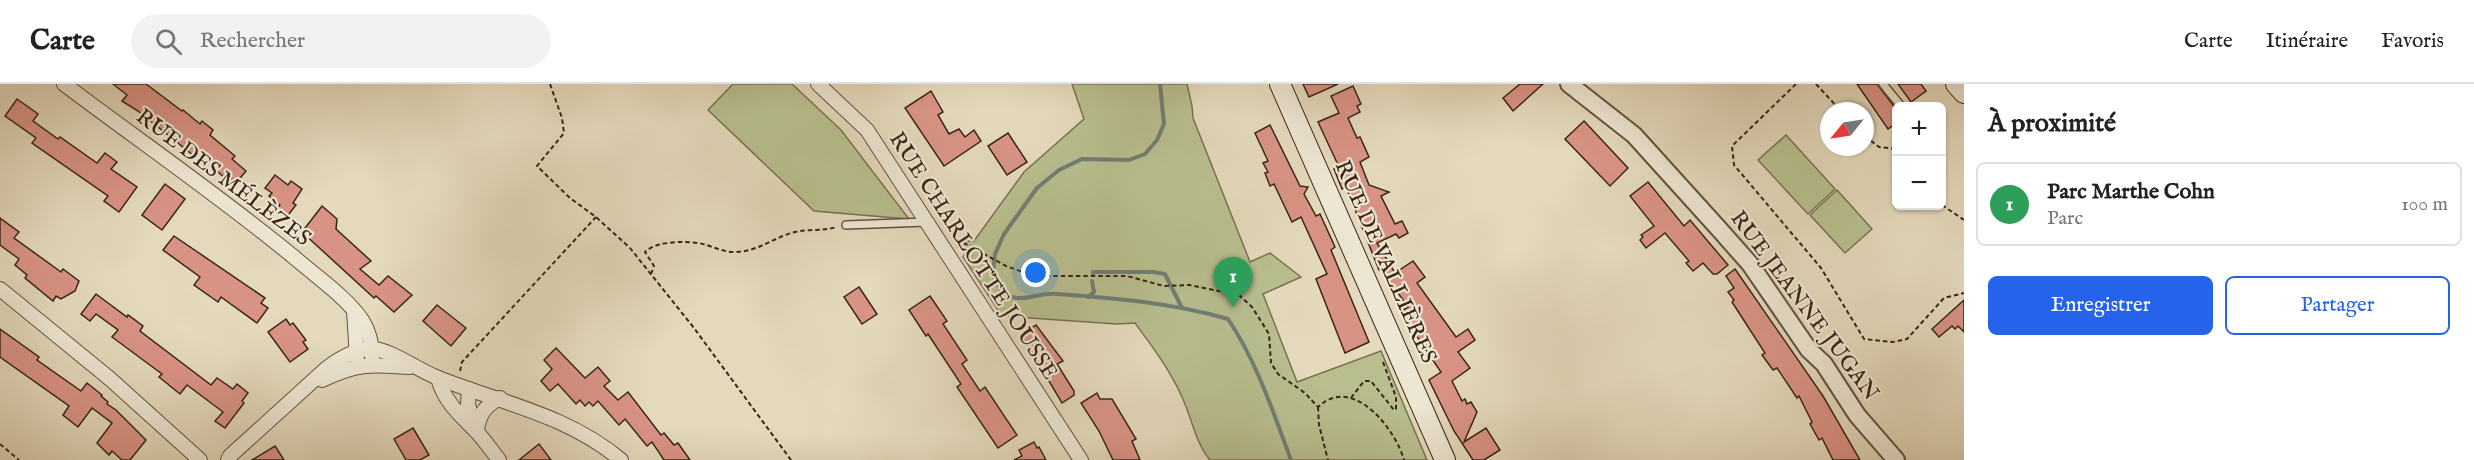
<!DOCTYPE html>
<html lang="fr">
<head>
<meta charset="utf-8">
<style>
	body { margin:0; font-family:"IM FELL English",serif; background:#f2f2f2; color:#222 }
	.controls { position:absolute; right:18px; top:18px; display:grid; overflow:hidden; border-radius:9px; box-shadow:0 2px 4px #0004 }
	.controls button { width:54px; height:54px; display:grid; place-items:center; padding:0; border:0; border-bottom:2px solid #e0e0e0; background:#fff; color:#222; font:30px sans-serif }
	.compass { position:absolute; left:1820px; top:18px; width:54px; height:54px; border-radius:50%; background:#fff; box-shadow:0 2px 4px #0004; rotate:240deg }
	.you { position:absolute; left:1036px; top:189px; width:21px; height:21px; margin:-15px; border:4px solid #fff; border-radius:50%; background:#1a73e8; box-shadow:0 0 0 9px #1a73e833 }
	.badge { display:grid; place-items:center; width:39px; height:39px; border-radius:50%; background:#2563eb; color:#fff; font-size:20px; font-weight:700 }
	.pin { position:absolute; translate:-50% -50px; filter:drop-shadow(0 2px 3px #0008) }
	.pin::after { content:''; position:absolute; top:32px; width:21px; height:18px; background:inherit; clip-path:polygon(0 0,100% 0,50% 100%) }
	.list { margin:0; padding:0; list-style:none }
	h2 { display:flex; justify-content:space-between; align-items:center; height:78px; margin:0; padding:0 24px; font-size:26px }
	h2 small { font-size:20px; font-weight:400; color:#767676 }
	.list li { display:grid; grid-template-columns:39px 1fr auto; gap:18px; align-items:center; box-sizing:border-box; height:84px; margin:0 12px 12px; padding:0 12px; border:2px solid #e0e0e0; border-radius:9px }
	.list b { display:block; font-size:22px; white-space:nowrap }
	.list p { margin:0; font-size:20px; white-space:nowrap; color:#767676 }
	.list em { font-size:20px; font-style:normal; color:#767676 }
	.actions { display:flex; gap:12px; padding:18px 24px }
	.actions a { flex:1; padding:14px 0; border:2px solid #2563eb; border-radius:9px; text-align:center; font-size:21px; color:#2563eb }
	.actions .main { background:#2563eb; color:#fff }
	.icon { flex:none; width:33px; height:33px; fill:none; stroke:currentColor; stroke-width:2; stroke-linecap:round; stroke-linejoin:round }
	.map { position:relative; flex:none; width:1964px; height:376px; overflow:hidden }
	header { display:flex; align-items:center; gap:36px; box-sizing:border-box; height:84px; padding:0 30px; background:#fff; border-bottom:2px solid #e0e0e0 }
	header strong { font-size:28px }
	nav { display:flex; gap:33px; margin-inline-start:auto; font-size:21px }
	.search { width:420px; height:54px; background:#f2f2f2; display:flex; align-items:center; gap:15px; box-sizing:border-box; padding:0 21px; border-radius:33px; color:#767676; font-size:22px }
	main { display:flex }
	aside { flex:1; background:#fff }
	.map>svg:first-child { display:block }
</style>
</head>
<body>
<header>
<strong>Carte</strong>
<div class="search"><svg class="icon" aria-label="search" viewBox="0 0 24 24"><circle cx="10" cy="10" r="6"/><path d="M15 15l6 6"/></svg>Rechercher</div>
<nav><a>Carte</a><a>Itinéraire</a><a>Favoris</a></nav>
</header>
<main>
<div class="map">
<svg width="1964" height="376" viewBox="0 0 1964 376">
	<rect width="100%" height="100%" fill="#e4d9bc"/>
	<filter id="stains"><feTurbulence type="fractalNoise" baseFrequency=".00333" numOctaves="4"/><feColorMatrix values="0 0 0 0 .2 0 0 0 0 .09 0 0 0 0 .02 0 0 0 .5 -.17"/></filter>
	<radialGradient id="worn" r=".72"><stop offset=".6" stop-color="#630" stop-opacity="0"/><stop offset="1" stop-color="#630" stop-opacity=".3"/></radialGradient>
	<g fill="#b8be8e" stroke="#797252" stroke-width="1.5">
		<polygon points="733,0 792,0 841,46 909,135 814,127 708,26"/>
		<path d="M1072 0H1187L1192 22 1193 34 1250 178 1270 169 1301 193 1263 210 1297 298 1381 267 1427 376H1210C1195 358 1192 334 1182 313 1170 286 1152 262 1135 239L1116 240 1002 232 963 173 965 169 957 157H974L1024 88 1084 35Z"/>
		<polygon points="1786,51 1835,105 1808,130 1758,76"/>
		<polygon points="1837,106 1872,145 1845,169 1810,131"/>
	</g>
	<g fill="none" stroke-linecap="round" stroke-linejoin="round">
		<g stroke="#717e74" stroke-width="4">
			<path d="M1160 0 1164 40 1157 56 1145 70 1129 76 1082 75 1059 86 1037 104 1004 150 995 170 993 189 1003 211C1028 219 1036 208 1058 210 1114 214 1174 219 1228 235 1257 278 1273 328 1291 376"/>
			<polyline points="1093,191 1093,188 1153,188 1165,190 1182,224"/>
			<polyline points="1088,213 1094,208 1092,197"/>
		</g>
	</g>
	<g fill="#d99385" stroke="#3a2516" stroke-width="1.5">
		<polygon points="113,0 146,0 182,27 183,26 200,40 202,37 213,46 210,51 235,72 232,75 246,87 236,99 227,91 225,94 213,84 216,80 199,65 194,72 138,27 122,17 127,11"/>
		<polygon points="1303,0 1338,0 1309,13"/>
		<polygon points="1520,0 1543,0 1513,27 1503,14"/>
		<polygon points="1857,0 1877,0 1896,25 1896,39 1888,45"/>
		<polygon points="1898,0 1921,0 1926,7 1911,18"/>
		<polygon points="1353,2 1361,20 1357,22 1360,28 1348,34 1357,54 1360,53 1369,73 1360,78 1369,101 1389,108 1381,112 1395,140 1402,137 1408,149 1399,154 1396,150 1377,159 1395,189 1413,177 1425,193 1417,199 1456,253 1468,245 1475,256 1458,268 1470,284 1452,297 1462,317 1465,315 1467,320 1471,318 1477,328 1464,358 1486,344 1500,366 1484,376 1473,376 1454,347 1429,296 1441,288 1407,238 1410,236 1403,226 1408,223 1381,185 1379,186 1346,103 1342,105 1334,85 1339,83 1318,38 1339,29 1331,12"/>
		<polygon points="931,7 943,28 938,31 949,50 959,45 965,53 974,46 981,57 944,82 905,24"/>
		<polygon points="17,15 38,30 33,37 58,55 60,53 97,79 105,69 117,78 111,85 137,103 119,128 104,117 108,112 32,59 36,54 5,32"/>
		<polygon points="1584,37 1628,84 1610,102 1565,55"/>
		<polygon points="1270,41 1300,102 1308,103 1304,110 1316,132 1320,130 1335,163 1331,166 1369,258 1345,269 1316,195 1327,190 1301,133 1292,138 1274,100 1270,102 1265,89 1268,88 1263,79 1268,77 1255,49"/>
		<polygon points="1008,49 1027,78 1007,91 988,62"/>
		<polygon points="275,91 288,101 291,97 302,105 293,119 296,121 286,134 276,126 280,121 269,112 272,109 265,104"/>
		<polygon points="1648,98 1684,142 1690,136 1728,181 1717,190 1713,190 1703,179 1693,187 1686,179 1689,177 1665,149 1646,164 1640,156 1643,153 1641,151 1654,142 1630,112"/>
		<polygon points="165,100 185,115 162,146 142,131"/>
		<polygon points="322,122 337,135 336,145 371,177 360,185 379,201 388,192 412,211 394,228 376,212 374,214 302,148"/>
		<polygon points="0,134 19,148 14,154 61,188 63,185 79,197 75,207 61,215 56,212 53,217 25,194 27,191 15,181 19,175 0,161"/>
		<polygon points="174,152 265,214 261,219 268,224 257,239 221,213 218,218 194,201 200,193 163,166"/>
		<polygon points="1735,185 1823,312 1860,376 1833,376 1822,354 1819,356 1810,340 1812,338 1799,312 1797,314 1777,284 1773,286 1762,271 1765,269 1732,218 1734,216 1728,208 1734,204 1726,192"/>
		<polygon points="859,203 877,230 862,240 844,213"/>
		<polygon points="96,210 127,233 128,231 143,242 140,247 211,301 217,294 233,305 237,300 248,309 242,317 244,319 225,344 215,337 223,328 187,301 180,310 159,293 162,290 112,253 118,246 96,230 90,237 81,230"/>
		<polygon points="930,212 947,237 943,240 967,276 962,280 980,307 985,303 1017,351 998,364 957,303 961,300 928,250 926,252 909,226"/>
		<polygon points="1964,216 1964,248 1958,242 1955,245 1952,242 1939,253 1932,245"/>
		<polygon points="437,221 466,244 451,262 423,237"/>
		<polygon points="286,235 290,241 293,239 306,256 303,258 308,265 290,278 268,248"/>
		<polygon points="1036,241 1063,277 1057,280 1074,307 1074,311 1062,319 1021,250"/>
		<polygon points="0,245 39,273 37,276 81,307 87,299 102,311 101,312 108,318 107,320 116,326 146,356 130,376 122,376 112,367 109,371 97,359 112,339 92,324 78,343 63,331 69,322 0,273"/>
		<polygon points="556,264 585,294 598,283 610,297 604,302 618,316 628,308 661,351 664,349 674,361 678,359 690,376 664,376 652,358 647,362 625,335 619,341 598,317 593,322 589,318 585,322 580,316 576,320 558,300 550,307 541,297 552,285 544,276"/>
		<polygon points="1097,309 1100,315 1112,315 1136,355 1132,357 1140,376 1113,376 1099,347 1081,319"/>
		<polygon points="413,344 429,371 420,376 406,376 394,355"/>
		<polygon points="1034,358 1037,364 1039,363 1046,376 1014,376 1022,372 1019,366"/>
		<polygon points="539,360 551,376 519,376"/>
		<polygon points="275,362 284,376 252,376"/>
	</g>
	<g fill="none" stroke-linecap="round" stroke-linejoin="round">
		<g stroke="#645240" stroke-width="10">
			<g id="service">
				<polyline points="1883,0 1901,22"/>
				<polyline points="846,141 926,138"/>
			</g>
		</g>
		<g stroke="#645240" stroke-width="16">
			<g id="minor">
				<path d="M64 0C141 58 221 113 295 174 318 194 345 212 362 236 371 250 373 264 372 280"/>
				<polyline points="818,0 867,46 1081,376"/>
				<polyline points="0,205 109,294 200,376"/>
				<polyline points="354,227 357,274"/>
				<path d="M438 294C444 317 459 330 475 346 484 355 491 366 499 376"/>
				<path d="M322 296C357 279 372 280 410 283"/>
				<polyline points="469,305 468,321 476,345"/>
				<path d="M477 345C480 329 485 322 500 314"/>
				<path d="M228 376 230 372 327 284C340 274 356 264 373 265 391 266 418 286 436 293 500 319 566 330 621 376"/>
			</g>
		</g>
		<g stroke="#645240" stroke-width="20">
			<polyline id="tertiary" points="1569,0 1634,51 1719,145 1750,180 1809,266 1824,280 1857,331 1896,376"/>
		</g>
		<g stroke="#3a2516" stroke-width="22">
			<g id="secondary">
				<polyline points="1280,0 1445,376"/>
				<polyline points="1956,0 1964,9"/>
			</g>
		</g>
		<g stroke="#3a2516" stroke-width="2" stroke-dasharray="4.5 3" stroke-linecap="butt">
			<polyline points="550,0 562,34 564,49 537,82 570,114 596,133 630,164 694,244 791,376"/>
			<polyline points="1796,0 1732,62 1734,81 1821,184 1864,255 1893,258 1907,255 1944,214 1964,209"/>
			<polyline points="1816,0 1841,27"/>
			<polyline points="1865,52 1879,63 1896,65"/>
			<polyline points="1942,121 1964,136"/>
			<path d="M957 163 964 159 1006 182 1034 192H1127L1164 202 1189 201 1239 211 1252 223 1269 250 1271 279 1278 290 1305 309 1318 323C1322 320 1326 316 1330 315 1363 302 1397 350 1404 376"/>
			<path d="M651 190 654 182 645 168C656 157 684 157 698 159 711 161 721 168 734 168 758 168 774 153 795 148 809 145 823 147 837 143"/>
			<polyline points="460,287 462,278 596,133"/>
			<polyline points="1351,314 1364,297 1371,297 1394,326 1396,325 1396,313 1383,278"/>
			<polyline points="1318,323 1319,341 1328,376"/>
			<polyline points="0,360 19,376"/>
		</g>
		<use href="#service" stroke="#ede6d3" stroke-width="7"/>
		<use href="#minor" stroke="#ede6d3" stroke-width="14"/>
		<use href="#tertiary" stroke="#ede6d3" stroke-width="16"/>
		<use href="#secondary" stroke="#ede6d3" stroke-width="20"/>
	</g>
	<g text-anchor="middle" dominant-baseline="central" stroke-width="4.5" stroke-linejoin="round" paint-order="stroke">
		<g font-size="22" fill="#3a2516" stroke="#ede6d3">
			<text transform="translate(223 94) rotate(37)">RUE DES MÉLÈZES</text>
			<text transform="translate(973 172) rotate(57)">RUE CHARLOTTE JOUSSE</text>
			<text transform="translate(1385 178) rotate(66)">RUE DE VALLIÈRES</text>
			<text transform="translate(1804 222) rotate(53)">RUE JEANNE JUGAN</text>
		</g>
	</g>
	<rect width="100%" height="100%" filter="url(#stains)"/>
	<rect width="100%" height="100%" fill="url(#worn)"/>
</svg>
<div class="controls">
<button>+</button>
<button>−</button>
</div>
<svg class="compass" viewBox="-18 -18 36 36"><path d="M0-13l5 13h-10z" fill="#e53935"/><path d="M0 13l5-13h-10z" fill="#767676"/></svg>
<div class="you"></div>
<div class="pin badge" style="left:1233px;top:223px;background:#2e9e5b">1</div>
</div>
<aside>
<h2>À proximité<small></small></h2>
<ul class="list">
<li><span class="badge" style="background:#2e9e5b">1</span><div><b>Parc Marthe Cohn</b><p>Parc</p></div><em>100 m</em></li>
</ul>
<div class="actions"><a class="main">Enregistrer</a><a>Partager</a></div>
</aside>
</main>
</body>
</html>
